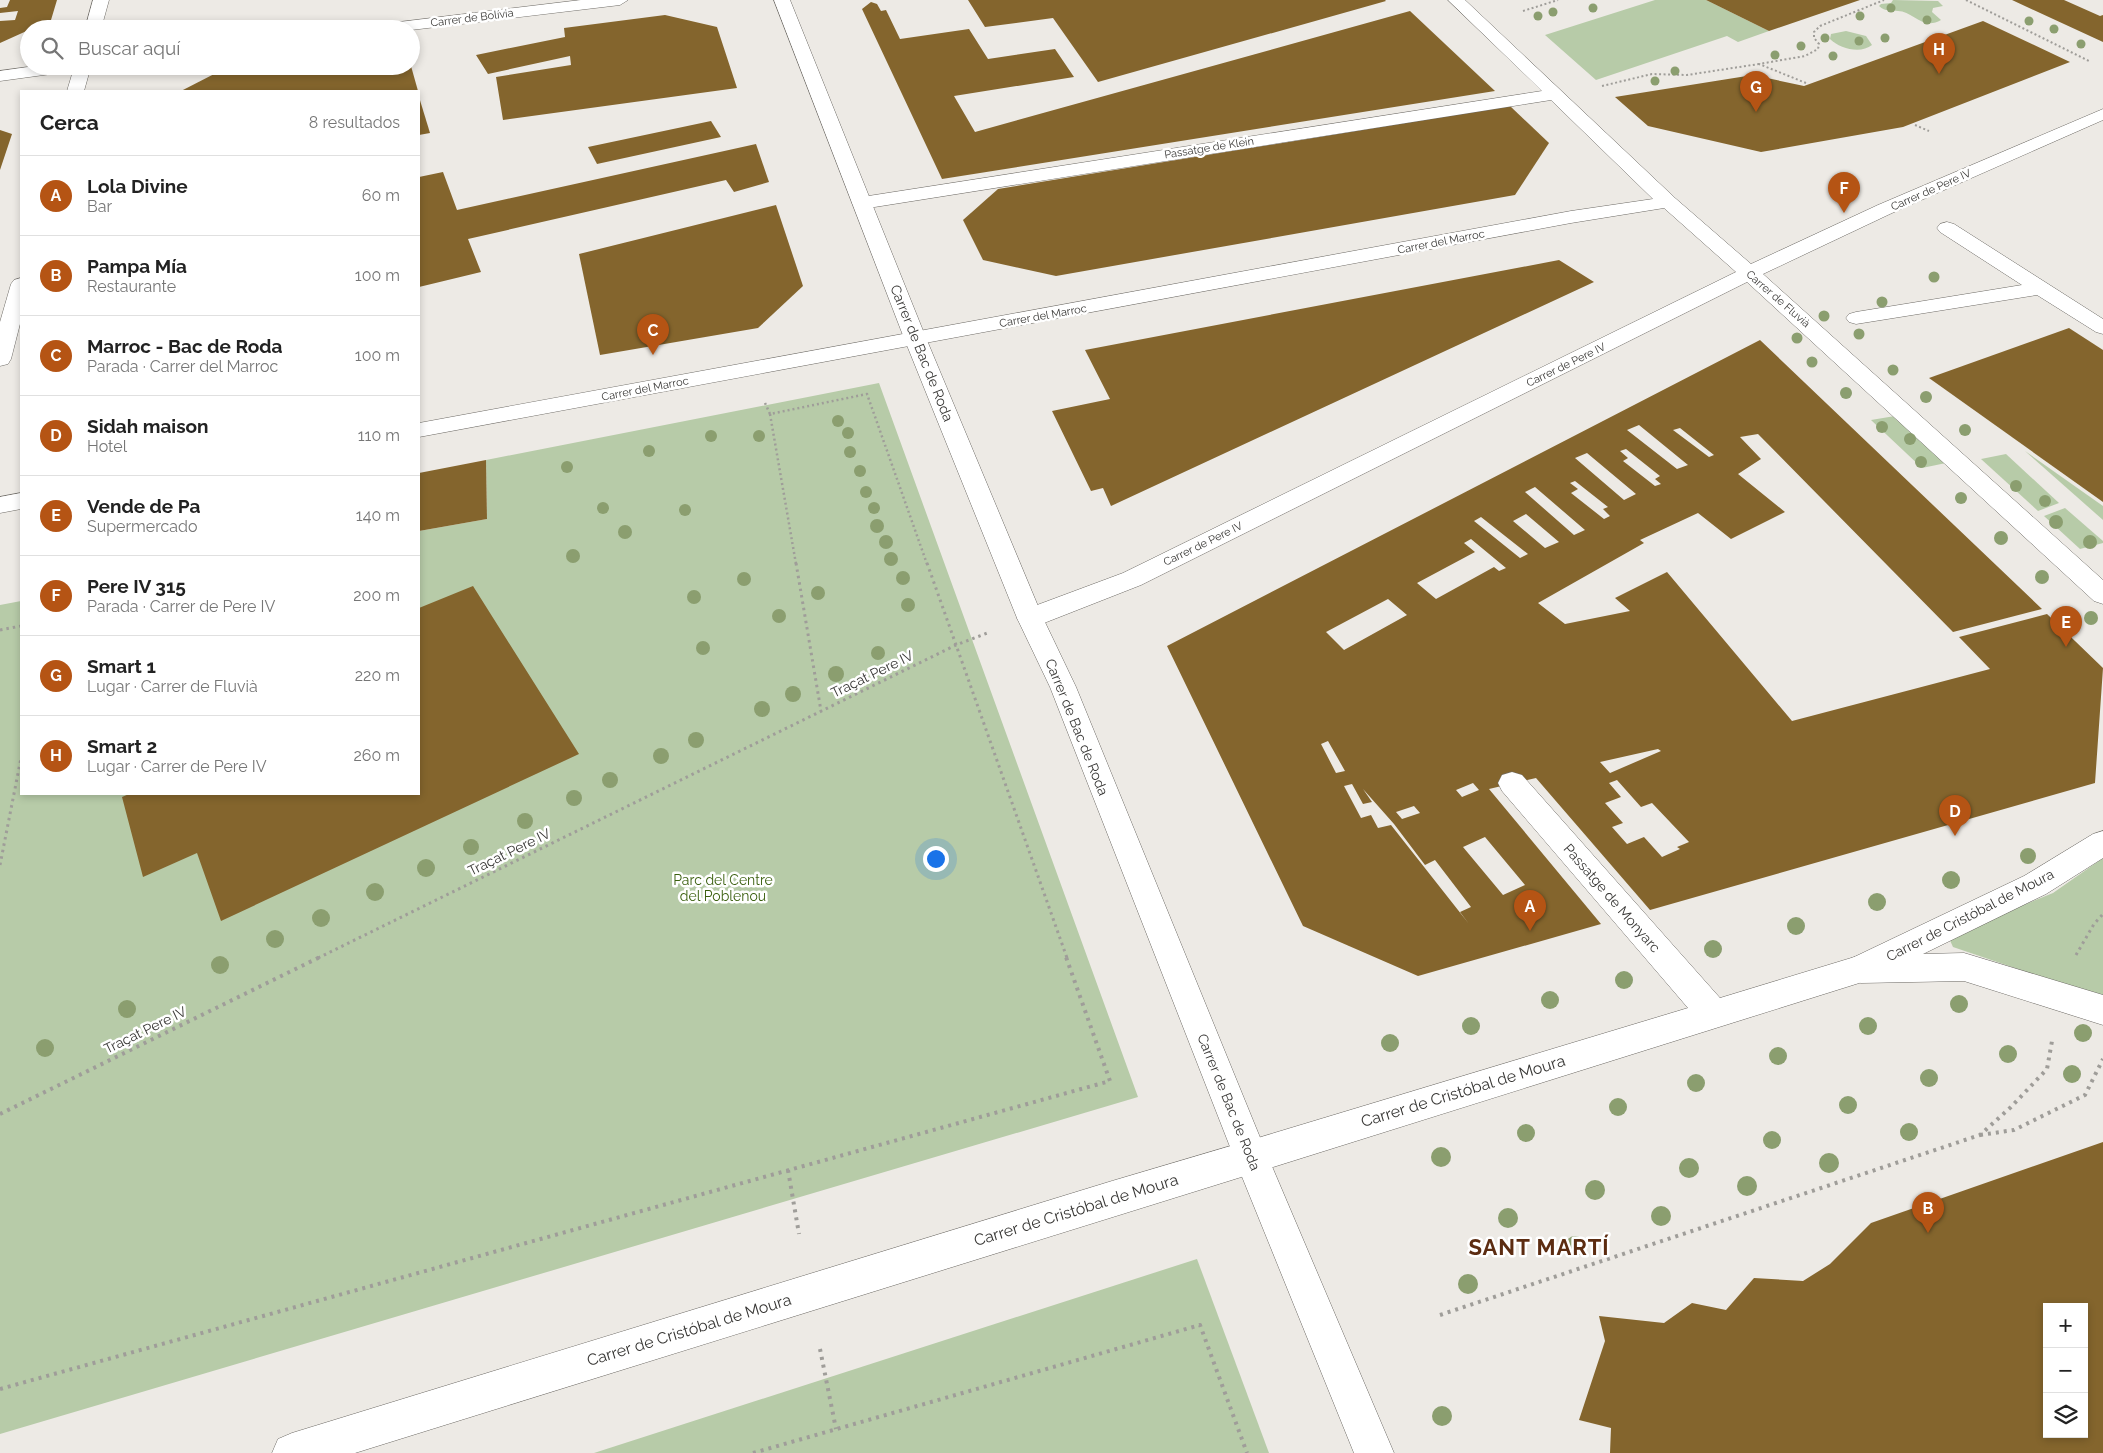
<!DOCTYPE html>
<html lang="es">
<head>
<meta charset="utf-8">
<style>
	body { margin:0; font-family:Raleway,sans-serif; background:#f6f6f6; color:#222 }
	.controls { position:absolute; right:15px; bottom:15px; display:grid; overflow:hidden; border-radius:0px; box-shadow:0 2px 8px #0003 }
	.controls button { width:45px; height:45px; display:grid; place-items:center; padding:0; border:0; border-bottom:1px solid #e0e0e0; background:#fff; color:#222; font:25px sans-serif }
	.you { position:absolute; left:935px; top:858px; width:18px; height:18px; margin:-12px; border:4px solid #fff; border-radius:50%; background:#1a73e8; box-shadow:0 0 0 8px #1a73e833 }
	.badge { display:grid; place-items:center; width:32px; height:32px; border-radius:50%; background:#b55414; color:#fff; font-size:16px; font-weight:700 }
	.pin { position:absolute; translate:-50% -41px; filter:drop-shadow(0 1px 2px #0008) }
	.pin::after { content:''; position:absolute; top:26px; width:18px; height:15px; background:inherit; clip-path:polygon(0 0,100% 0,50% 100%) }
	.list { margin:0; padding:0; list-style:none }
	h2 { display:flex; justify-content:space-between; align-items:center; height:65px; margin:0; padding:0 20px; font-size:21px }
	h2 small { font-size:16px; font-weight:400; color:#767676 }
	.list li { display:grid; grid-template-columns:32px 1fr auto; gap:15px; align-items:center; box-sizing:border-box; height:80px; padding:0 20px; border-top:1px solid #e0e0e0 }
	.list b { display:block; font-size:19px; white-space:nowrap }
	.list p { margin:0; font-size:16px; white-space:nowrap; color:#767676 }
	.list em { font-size:16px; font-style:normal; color:#767676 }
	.icon { flex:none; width:28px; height:28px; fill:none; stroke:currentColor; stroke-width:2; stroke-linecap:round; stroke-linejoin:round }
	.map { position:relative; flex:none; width:2103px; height:1453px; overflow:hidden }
	.search { position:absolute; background:#fff; box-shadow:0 2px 8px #0003; left:20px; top:20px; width:400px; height:55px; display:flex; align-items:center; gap:12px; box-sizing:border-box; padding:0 18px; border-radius:28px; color:#767676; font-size:19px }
	.panel { position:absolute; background:#fff; box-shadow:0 2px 8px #0003; left:20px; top:90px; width:400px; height:705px; border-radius:0px }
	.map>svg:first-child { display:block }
</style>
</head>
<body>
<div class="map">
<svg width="2103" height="1453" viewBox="0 0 2103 1453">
	<rect width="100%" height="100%" fill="#edeae5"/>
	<g fill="#b7cba8">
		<polygon points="1655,0 1706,0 1769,31 1738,42 1727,36 1596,80 1545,35"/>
		<path d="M1893 0 1938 1 1943 6 1933 8 1932 12 1941 20C1923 31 1913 11 1898 11 1890 10 1886 12 1879 6L1881 4 1891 3Z"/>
		<path d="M1846 31 1866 36 1872 45C1861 54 1840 49 1830 39L1831 34Z"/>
		<polygon points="879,383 1138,1097 0,1434 0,605 21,601 21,794 419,794 419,531 487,519 486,460"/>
		<polygon points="1895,416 1946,463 1922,468 1871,420"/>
		<polygon points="2025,451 2103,506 2103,520"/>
		<polygon points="2006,454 2059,503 2038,511 1981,459"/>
		<polygon points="2065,508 2103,541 2103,543 2080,549 2044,516"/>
		<polygon points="2103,858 2103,998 1953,947 1948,936 2053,893"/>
		<polygon points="1197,1259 1269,1453 594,1453"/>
	</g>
	<g fill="#84652d" fill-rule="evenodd">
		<polygon points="10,0 57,0 51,20 0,43 0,21 15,20 18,11 0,13 0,8 7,7"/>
		<polygon points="968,0 1385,0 1386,1 1098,82 1053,18 985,27"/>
		<polygon points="1706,0 1860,0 1769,31"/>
		<polygon points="2012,0 2064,0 2100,16 2103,15 2103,42"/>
		<polygon points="871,2 877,4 881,11 886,10 900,39 969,29 988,59 1055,49 1074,77 954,96 975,132 1410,11 1495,91 942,179 862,9"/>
		<polygon points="665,15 717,27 737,88 503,120 496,77 571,65 570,56 488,74 476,55 565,37 564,28"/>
		<polygon points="1983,21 2070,62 1903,127 1761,152 1648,126 1615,97 1753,75 1804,86"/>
		<polygon points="261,66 411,66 418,91 181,91 218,72"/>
		<polygon points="419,97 430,133 419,135"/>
		<polygon points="1510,106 1549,143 1515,195 1056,276 983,260 963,220 998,189"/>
		<polygon points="711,121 721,137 597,164 588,147"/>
		<polygon points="0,130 12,134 0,170"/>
		<polygon points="756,144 769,182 734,192 726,180 468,239 481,272 419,287 419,177 443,172 457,210"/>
		<polygon points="776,205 803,286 758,328 600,355 579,254"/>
		<polygon points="1559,260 1594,282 1111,506 1103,488 1091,491 1052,411 1110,399 1085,350"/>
		<polygon points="2069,328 2103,350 2103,502 1929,378"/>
		<path d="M1760 340 2042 609 1953 632 1758 434 1740 437 1761 459 1738 474 1785 512 1731 539 1698 513 1640 540 1644 543 1538 603 1565 624 1630 611 1615 598 1667 572 1792 721 1990 669 1959 637 2047 614 2103 668 2095 783 1650 910 1536 778 1489 789 1601 924 1418 976 1303 926 1167 646ZM1639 425 1688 465 1677 469 1627 430ZM1680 428 1714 455 1709 457 1673 430ZM1626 449 1660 476 1655 479 1661 484 1655 486 1623 461 1628 458 1620 451ZM1587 453 1636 494 1624 500 1575 458ZM1575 481 1608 507 1603 509 1610 516 1604 519 1571 493 1578 489 1570 483ZM1535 487 1585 530 1574 535 1525 492ZM1526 514 1559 542 1545 548 1513 521ZM1481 517 1528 554 1520 558 1474 521ZM1471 539 1506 568 1499 571 1494 567 1436 599 1417 583 1475 552 1464 543ZM1388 599 1407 615 1344 650 1326 632ZM1328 741 1345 771 1336 773 1321 744ZM1658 749 1661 751 1610 773 1600 762ZM1617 780 1641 807 1652 803 1689 842 1677 847 1680 849 1662 857 1644 837 1627 844 1612 827 1623 823 1605 803 1621 797 1609 783ZM1473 783 1479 790 1462 797 1456 790ZM1352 784 1363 804 1372 802 1363 789 1394 824 1425 865 1435 860 1471 907 1460 912 1469 924 1391 825 1378 828 1371 815 1361 818 1344 786ZM1414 806 1420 813 1402 819 1396 812ZM1485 837 1525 885 1503 895 1463 847Z"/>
		<polygon points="486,460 487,519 419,531 419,473"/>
		<polygon points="473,586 579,754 221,921 197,853 143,877 122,797 129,794 419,794 419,608"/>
		<path d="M2103 1142V1453H1610L1611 1428 1579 1420 1605 1341 1599 1316 1664 1323 1692 1303 1726 1310 1754 1278 1803 1281 1830 1264 1871 1223ZM2047 1307H2084V1434H2047Z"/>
	</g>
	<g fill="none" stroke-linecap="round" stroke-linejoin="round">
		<g stroke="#6d6a65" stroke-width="1">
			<polygon id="service" points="1512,772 1522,775 1720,998 1861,955 1872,959 1877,969 1872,979 1251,1174 1239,1169 1234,1157 1239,1145 1251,1140 1688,1008 1502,791 1498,783 1502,775"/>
		</g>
		<g stroke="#6d6a65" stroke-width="1">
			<polygon id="pedestrian" points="1947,222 1954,224 2103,319 2103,334 2096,332 2037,295 1856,324 1849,322 1846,318 1849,314 1856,312 2022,285 1940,232 1937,228 1940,224"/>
		</g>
		<g stroke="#6d6a65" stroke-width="1">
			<g id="minor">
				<polygon points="93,0 109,0 101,29 85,29"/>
				<polygon points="581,0 628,0 620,5 411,30 375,29 383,24"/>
				<polygon points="1448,0 1465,0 1675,198 1751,264 1878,205 2103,109 2103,120 1892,213 1763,274 2103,580 2103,604 2094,601 1747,282 1141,585 1039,625 1030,627 1021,625 1017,618 1021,611 1123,573 1736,272 1664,208 1571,223 419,437 419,423 1571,211 1653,199 1551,100 862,209 855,207 852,203 855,199 862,197 1542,91"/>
				<polygon points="35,66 91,66 84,91 67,91 73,71 0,81 0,71"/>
				<polygon points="21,278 21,320 11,359 8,364 0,366 0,322 11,284 14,280"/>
				<polygon points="21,493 21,509 0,513 0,497"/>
				<polygon points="2103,831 2103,858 2046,894 1923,954 1964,953 2103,995 2103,1025 1964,981 1861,983 1850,979 1845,969 1850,959 2024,876 2093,834"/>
				<polygon points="1251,1140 1263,1145 1268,1157 1263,1169 1251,1174 355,1453 272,1453 278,1439 292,1433 1112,1181"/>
			</g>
		</g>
		<g stroke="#6d6a65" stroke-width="1">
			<polygon id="secondary" points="774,0 790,0 926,338 1043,618 1076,687 1268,1157 1394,1453 1354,1453 1234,1157 1050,687 1017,618 904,338"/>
		</g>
		<g stroke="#9f9d99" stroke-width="2" stroke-dasharray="2 2.5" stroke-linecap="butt">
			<polyline points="1966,0 2089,61"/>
			<polyline points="1523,11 1558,0"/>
			<polyline points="1806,83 1759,64 1805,56 1818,49 1819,44 1814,38 1814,32 1820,26 1884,0"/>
			<polyline points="1602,86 1652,74 1687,75 1759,64"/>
			<polyline points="1915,125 1929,131"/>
		</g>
		<g stroke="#9f9d99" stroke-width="2.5" stroke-dasharray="2 3" stroke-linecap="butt">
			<polyline points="765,403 770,414 867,394 927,564"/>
			<polyline points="770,414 796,564"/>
		</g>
		<g stroke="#9f9d99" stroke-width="3" stroke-dasharray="2.5 4" stroke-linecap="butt">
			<polyline points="796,563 821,711"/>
			<polyline points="927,563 1067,958"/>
			<polyline points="0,630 21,626"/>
			<polyline points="0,865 21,758"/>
			<polyline points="2076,955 2094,924 2103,914"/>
			<polyline points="318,958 956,645 990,632"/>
		</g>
		<g stroke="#9f9d99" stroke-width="4" stroke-dasharray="3 5" stroke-linecap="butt">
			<polyline points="0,1114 320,957"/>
			<polyline points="1980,1135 2014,1130 2085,1095 2103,1059"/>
			<polyline points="788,1170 799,1234"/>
			<polyline points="1440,1315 1980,1135 2011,1107 2047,1069 2052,1041"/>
			<polyline points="820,1349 836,1429"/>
			<polyline points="0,1389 1110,1081 1066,957"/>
			<polyline points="753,1453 1200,1325 1247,1453"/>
		</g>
		<use href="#service" fill="#fff" fill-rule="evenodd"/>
		<use href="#pedestrian" fill="#fff" fill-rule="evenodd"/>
		<use href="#minor" fill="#fff" fill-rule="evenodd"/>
		<use href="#secondary" fill="#fff" fill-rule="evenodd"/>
	</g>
	<g fill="#8b9e6f">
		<circle cx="1593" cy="8" r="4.5"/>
		<circle cx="1891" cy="8" r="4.5"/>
		<circle cx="1553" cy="12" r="4.5"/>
		<circle cx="1538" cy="16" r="4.5"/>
		<circle cx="1860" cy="16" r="4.5"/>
		<circle cx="1927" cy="20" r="4.5"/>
		<circle cx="2029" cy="21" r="4.5"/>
		<circle cx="2054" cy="29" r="4.5"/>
		<circle cx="1825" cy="38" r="4.5"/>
		<circle cx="1885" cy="38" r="4.5"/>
		<circle cx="1859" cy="41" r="4.5"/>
		<circle cx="2081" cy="44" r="4.5"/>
		<circle cx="1801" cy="46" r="4.5"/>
		<circle cx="1775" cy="55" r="4.5"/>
		<circle cx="1833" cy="56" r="4.5"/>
		<circle cx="1675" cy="71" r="4.5"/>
		<circle cx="1655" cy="81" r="4.5"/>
		<circle cx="1934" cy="277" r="5.5"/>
		<circle cx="1882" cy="302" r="5.5"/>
		<circle cx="1824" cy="316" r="5.5"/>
		<circle cx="1859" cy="334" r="5.5"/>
		<circle cx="1797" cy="338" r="5.5"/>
		<circle cx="1812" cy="362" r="5.5"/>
		<circle cx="1893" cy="370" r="5.5"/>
		<circle cx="1846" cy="393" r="6"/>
		<circle cx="1926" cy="397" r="6"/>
		<circle cx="838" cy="421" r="6"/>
		<circle cx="1882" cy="427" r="6"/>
		<circle cx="1965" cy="430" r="6"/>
		<circle cx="848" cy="433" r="6"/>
		<circle cx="711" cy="436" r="6"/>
		<circle cx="759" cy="436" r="6"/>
		<circle cx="1910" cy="439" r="6"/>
		<circle cx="649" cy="451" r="6"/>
		<circle cx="850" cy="452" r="6"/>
		<circle cx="1921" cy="462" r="6"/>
		<circle cx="567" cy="467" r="6"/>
		<circle cx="860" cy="471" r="6"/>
		<circle cx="2016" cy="486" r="6"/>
		<circle cx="866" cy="492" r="6"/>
		<circle cx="1961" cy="498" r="6"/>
		<circle cx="2045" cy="501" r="6"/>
		<circle cx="603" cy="508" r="6"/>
		<circle cx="874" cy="508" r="6"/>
		<circle cx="685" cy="510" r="6"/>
		<circle cx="2056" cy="522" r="7"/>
		<circle cx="877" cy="526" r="7"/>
		<circle cx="625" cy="532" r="7"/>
		<circle cx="2001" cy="538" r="7"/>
		<circle cx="886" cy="542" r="7"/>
		<circle cx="2090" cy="542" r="7"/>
		<circle cx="573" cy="556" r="7"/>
		<circle cx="891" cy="559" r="7"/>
		<circle cx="2042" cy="577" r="7"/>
		<circle cx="903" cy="578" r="7"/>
		<circle cx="744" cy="579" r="7"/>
		<circle cx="818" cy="593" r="7"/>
		<circle cx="694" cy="597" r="7"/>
		<circle cx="908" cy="605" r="7"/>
		<circle cx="779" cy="616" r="7"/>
		<circle cx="2091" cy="618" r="7"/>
		<circle cx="703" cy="648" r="7"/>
		<circle cx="878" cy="653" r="7"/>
		<circle cx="836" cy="674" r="8"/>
		<circle cx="793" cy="694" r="8"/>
		<circle cx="762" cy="709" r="8"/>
		<circle cx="696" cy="740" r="8"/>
		<circle cx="661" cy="756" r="8"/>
		<circle cx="610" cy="780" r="8"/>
		<circle cx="574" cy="798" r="8"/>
		<circle cx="525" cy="821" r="8"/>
		<circle cx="471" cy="847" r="8"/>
		<circle cx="2028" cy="856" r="8"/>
		<circle cx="426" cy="868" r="9"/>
		<circle cx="1951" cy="880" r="9"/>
		<circle cx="375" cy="892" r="9"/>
		<circle cx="1877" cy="902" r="9"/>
		<circle cx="321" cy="918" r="9"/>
		<circle cx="1796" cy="926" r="9"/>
		<circle cx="275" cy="939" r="9"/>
		<circle cx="1713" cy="949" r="9"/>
		<circle cx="220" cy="965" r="9"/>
		<circle cx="1624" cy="980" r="9"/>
		<circle cx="1550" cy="1000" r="9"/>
		<circle cx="1959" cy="1004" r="9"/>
		<circle cx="127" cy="1009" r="9"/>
		<circle cx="1471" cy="1026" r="9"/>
		<circle cx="1868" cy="1026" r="9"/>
		<circle cx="2083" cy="1033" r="9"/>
		<circle cx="1390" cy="1043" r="9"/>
		<circle cx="45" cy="1048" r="9"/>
		<circle cx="2008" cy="1054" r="9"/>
		<circle cx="1778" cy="1056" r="9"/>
		<circle cx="2072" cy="1074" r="9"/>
		<circle cx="1929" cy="1078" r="9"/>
		<circle cx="1696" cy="1083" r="9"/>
		<circle cx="1848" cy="1105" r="9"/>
		<circle cx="1618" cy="1107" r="9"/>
		<circle cx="1909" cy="1132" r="9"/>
		<circle cx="1526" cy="1133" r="9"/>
		<circle cx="1772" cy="1140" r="9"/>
		<circle cx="1441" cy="1157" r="10"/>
		<circle cx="1829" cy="1163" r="10"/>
		<circle cx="1689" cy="1168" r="10"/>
		<circle cx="1747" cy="1186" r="10"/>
		<circle cx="1595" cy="1190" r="10"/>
		<circle cx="1661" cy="1216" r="10"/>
		<circle cx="1508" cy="1218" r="10"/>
		<circle cx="1575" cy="1246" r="10"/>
		<circle cx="1468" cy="1284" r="10"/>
		<circle cx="1442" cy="1416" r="10"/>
	</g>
	<g text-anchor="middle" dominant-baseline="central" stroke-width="5" stroke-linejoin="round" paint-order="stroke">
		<g font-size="11" fill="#393836" stroke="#fff">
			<text transform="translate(472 18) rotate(-7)">Carrer de Bolívia</text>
			<text transform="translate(1209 148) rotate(-9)">Passatge de Klein</text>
			<text transform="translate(1931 190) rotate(-24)">Carrer de Pere IV</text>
			<text transform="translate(1441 242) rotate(-11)">Carrer del Marroc</text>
			<text transform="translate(1778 299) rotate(41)">Carrer de Fluvià</text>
			<text transform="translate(1043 316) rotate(-10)">Carrer del Marroc</text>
			<text transform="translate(1566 365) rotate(-26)">Carrer de Pere IV</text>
			<text transform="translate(645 389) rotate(-11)">Carrer del Marroc</text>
			<text transform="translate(1203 544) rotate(-26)">Carrer de Pere IV</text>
		</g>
		<g font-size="14" fill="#393836" stroke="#fff">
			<text transform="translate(922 353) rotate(68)">Carrer de Bac de Roda</text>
			<text transform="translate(872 674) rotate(-26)">Traçat Pere IV</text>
			<text transform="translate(1077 727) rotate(68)">Carrer de Bac de Roda</text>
			<text transform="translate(509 852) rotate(-26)">Traçat Pere IV</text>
			<text transform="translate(1612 898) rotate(49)">Passatge de Monyarc</text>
			<text transform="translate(1970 915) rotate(-27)">Carrer de Cristóbal de Moura</text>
			<text transform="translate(145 1030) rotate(-26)">Traçat Pere IV</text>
			<text transform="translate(1229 1102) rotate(68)">Carrer de Bac de Roda</text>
		</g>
		<g font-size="14" fill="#3a5f0e" stroke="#fff">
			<text x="723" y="880">Parc del Centre<tspan x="723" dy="16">del Poblenou</tspan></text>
		</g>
		<g font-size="16" fill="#393836" stroke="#fff">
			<text transform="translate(1463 1091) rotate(-17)">Carrer de Cristóbal de Moura</text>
			<text transform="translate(1076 1210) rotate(-17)">Carrer de Cristóbal de Moura</text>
			<text transform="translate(689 1330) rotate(-17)">Carrer de Cristóbal de Moura</text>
		</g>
		<g font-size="22" font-weight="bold" letter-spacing="1" fill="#5c2c11" stroke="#fff">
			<text x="1539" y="1247">SANT MARTÍ</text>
		</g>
	</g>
</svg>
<div class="controls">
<button>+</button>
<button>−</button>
<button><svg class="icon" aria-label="layers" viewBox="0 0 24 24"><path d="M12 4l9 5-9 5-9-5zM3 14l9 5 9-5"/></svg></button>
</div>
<div class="you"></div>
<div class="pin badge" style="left:1530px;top:931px">A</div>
<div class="pin badge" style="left:1928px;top:1233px">B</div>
<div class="pin badge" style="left:653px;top:355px">C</div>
<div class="pin badge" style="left:1955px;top:836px">D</div>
<div class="pin badge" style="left:2066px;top:647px">E</div>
<div class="pin badge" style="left:1844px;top:213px">F</div>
<div class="pin badge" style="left:1756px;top:112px">G</div>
<div class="pin badge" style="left:1939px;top:74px">H</div>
<div class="search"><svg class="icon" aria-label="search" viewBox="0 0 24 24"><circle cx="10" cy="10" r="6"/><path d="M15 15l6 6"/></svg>Buscar aquí</div>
<section class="panel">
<h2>Cerca<small>8 resultados</small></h2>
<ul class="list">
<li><span class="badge">A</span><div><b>Lola Divine</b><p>Bar</p></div><em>60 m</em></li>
<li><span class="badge">B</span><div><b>Pampa Mía</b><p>Restaurante</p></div><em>100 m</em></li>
<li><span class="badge">C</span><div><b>Marroc - Bac de Roda</b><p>Parada · Carrer del Marroc</p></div><em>100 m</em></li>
<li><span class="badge">D</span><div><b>Sidah maison</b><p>Hotel</p></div><em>110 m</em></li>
<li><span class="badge">E</span><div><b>Vende de Pa</b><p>Supermercado</p></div><em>140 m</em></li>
<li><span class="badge">F</span><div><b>Pere IV 315</b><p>Parada · Carrer de Pere IV</p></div><em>200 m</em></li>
<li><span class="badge">G</span><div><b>Smart 1</b><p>Lugar · Carrer de Fluvià</p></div><em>220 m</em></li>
<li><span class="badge">H</span><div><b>Smart 2</b><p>Lugar · Carrer de Pere IV</p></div><em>260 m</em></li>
</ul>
</section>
</div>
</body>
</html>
